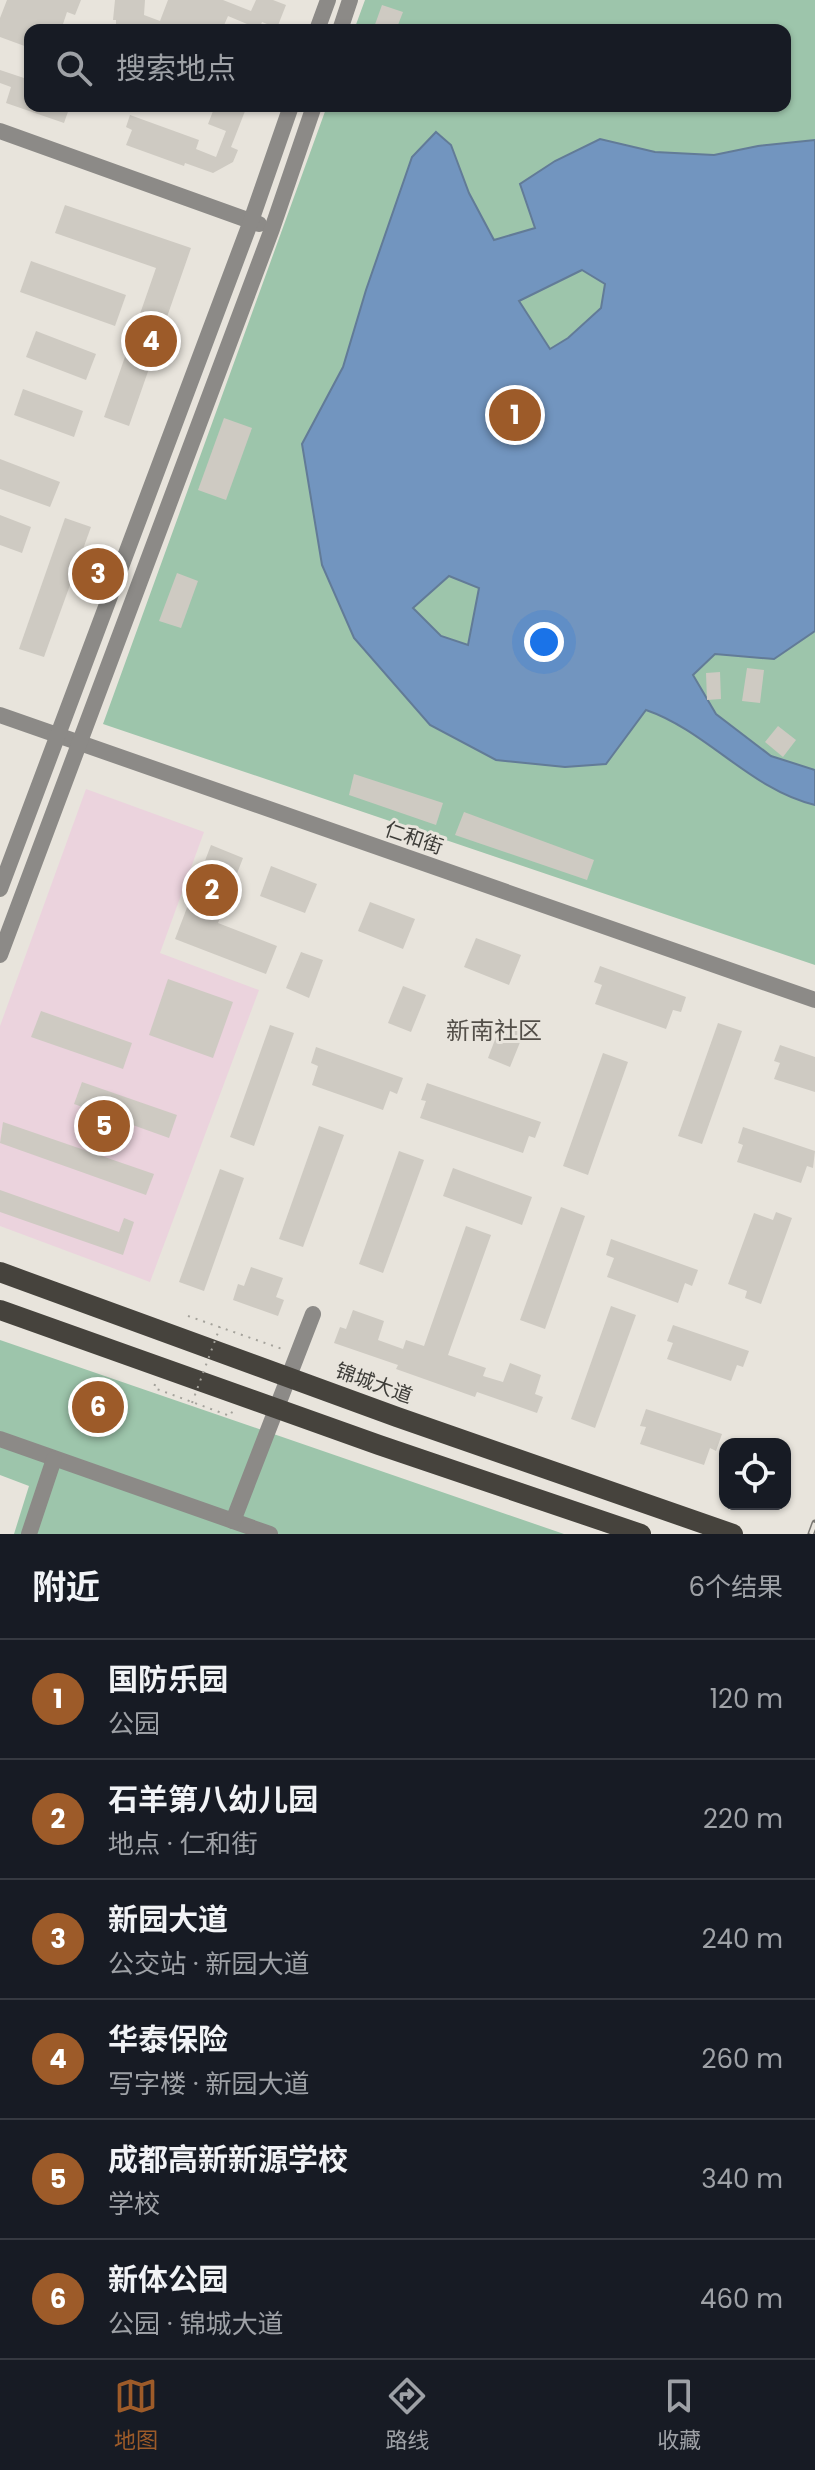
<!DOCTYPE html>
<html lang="zh">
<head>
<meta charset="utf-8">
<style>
	body { margin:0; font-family:Poppins,"Noto Sans SC",sans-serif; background:#20242c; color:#f1f3f6 }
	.controls { position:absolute; right:24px; bottom:24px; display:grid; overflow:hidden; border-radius:16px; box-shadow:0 2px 6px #0004 }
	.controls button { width:72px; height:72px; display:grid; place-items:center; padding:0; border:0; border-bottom:2px solid #363941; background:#171b24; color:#f1f3f6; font:40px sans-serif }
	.you { position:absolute; left:544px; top:642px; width:28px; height:28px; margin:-20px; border:6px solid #fff; border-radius:50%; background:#1a73e8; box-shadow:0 0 0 12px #1a73e833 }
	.badge { display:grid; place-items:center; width:52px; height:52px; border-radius:50%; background:#9d5b29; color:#fff; font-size:26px; font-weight:700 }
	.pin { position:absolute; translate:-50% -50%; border:4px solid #fff; box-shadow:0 2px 8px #0006 }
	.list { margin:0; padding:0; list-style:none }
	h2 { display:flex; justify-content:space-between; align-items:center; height:104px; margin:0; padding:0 32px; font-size:34px }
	h2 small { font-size:26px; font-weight:400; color:#9ea1a6 }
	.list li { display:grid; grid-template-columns:52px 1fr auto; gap:24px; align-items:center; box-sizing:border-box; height:120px; padding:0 32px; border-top:2px solid #363941 }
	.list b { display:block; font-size:30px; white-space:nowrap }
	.list p { margin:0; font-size:26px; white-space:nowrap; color:#9ea1a6 }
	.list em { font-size:26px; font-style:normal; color:#9ea1a6 }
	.icon { flex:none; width:44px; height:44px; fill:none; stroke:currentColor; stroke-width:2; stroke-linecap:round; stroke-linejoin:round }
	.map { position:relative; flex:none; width:815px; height:1534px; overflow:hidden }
	.search { position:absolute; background:#171b24; box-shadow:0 2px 6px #0004; left:24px; right:24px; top:24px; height:88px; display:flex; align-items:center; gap:20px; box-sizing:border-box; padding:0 28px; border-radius:16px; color:#9ea1a6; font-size:30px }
	.sheet { height:824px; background:#171b24 }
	nav { display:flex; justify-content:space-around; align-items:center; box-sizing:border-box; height:112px; border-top:2px solid #363941; background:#171b24; font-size:22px; color:#9ea1a6 }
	nav a { display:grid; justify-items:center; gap:4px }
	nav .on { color:#9d5b29 }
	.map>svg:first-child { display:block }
</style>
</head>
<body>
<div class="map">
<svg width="815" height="1534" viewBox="0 0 815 1534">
	<rect width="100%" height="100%" fill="#e8e4dc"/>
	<polygon fill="#ebd3dd" points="86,789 204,832 160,953 259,990 150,1282 0,1226 0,1026"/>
	<g fill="#9dc5ab">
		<polygon points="365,0 815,0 815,965 103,724 327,106 785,106 785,30 354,30"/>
		<polygon points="0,1340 564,1534 14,1534 29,1486 0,1475"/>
	</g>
	<path fill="#7295bf" stroke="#627b97" stroke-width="2" fill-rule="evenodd" d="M436 132 451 145 469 193 494 240 535 228 520 184 555 161 600 139 655 152 714 155 758 146 815 140V631L774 659 715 654 693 675 716 714 771 756 815 770V805C751 790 707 731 646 710L606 764 565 767 496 760 430 725 354 638 322 565 302 444 343 367 366 290 412 157ZM582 270 605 284 601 308 568 338 550 349 519 301ZM449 576 479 588 468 645 441 636 413 608Z"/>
	<g fill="#cecac2">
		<polygon points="7,0 81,0 75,15 67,12 61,30 30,30 30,48 0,37 0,18"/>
		<polygon points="115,0 145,0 144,15 160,21 168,0 223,0 251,11 256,0 273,0 286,5 277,28 262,22 259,30 244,30 247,24 228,16 222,30 116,30 116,20 113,20"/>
		<polygon points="382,5 403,12 396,30 373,30"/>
		<polygon points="0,70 30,80 30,106 70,106 64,123 6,103 11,87 0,83"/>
		<polygon points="215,106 247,106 231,147 238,150 233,162 213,173 185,163 184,166 126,145 132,130 126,127 130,115 199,140 196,149 216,157 226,131 208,124"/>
		<polygon points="65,205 191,248 129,426 104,417 156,268 55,233"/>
		<polygon points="31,261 126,295 115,326 20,292"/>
		<polygon points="36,331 96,354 86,380 26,357"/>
		<polygon points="23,389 83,411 74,437 14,415"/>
		<polygon points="224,418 252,428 226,500 198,490"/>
		<polygon points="0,459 60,482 50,507 0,489"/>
		<polygon points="0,515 31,527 22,553 0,545"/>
		<polygon points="65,518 91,527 44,657 19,649"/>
		<polygon points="177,573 198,581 181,628 159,621"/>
		<polygon points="747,668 764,670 760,703 742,701"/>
		<polygon points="720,672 721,699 707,700 706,673"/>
		<polygon points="778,726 796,740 783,757 765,742"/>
		<polygon points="354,774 443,803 436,825 349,795"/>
		<polygon points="464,812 594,860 587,880 455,835"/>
		<polygon points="211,845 243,858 218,923 277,946 266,974 175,939"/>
		<polygon points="271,866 317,884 305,913 260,896"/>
		<polygon points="370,902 415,919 403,949 358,931"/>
		<polygon points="476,938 521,955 509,985 464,967"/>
		<polygon points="301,952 323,960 309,998 286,988"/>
		<polygon points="600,966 686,997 681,1012 673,1010 666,1029 595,1004 602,985 594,982"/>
		<polygon points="168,979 233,1002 213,1058 149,1035"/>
		<polygon points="403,986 426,995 411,1032 388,1023"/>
		<polygon points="41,1011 132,1043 123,1069 31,1037"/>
		<polygon points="502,1021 525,1030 510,1067 488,1058"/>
		<polygon points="718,1023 742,1031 702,1144 678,1136"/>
		<polygon points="270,1025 294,1033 254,1146 230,1137"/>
		<polygon points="780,1045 815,1057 815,1092 774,1079 780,1063 774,1061"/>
		<polygon points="316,1047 403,1078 397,1094 390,1091 383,1110 312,1085 318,1066 311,1063"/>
		<polygon points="603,1053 628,1062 588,1175 563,1166"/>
		<polygon points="82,1082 177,1115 169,1138 74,1104"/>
		<polygon points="427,1083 541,1122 535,1138 529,1136 523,1153 420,1118 426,1101 421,1100"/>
		<polygon points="3,1122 154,1174 146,1195 0,1143"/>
		<polygon points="319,1126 344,1135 303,1247 279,1239"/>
		<polygon points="743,1127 815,1151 813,1168 807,1166 801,1183 737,1162 743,1145 738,1143"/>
		<polygon points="399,1151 424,1160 383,1273 359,1264"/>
		<polygon points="453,1168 532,1197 522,1225 443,1196"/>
		<polygon points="220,1169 244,1178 204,1291 179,1282"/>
		<polygon points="0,1190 119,1232 124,1218 134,1222 123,1255 0,1212"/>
		<polygon points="561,1207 585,1216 545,1329 520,1320"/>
		<polygon points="776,1212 792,1218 761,1304 745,1298 747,1291 728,1284 754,1213 773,1220"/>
		<polygon points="466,1226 491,1235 448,1355 486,1368 483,1376 503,1382 510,1363 541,1375 535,1394 543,1397 537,1413 477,1392 475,1397 396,1369 398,1365 334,1343 340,1327 346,1329 353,1310 384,1321 378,1340 403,1349 406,1340 424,1346"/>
		<polygon points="611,1239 698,1270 692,1286 685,1283 678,1303 607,1277 614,1258 606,1255"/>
		<polygon points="251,1267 283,1278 276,1297 284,1300 278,1316 233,1300 238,1284 244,1286"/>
		<polygon points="611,1306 636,1315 595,1428 571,1419"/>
		<polygon points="673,1325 749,1351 743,1367 737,1365 731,1381 667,1359 673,1343 667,1341"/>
		<polygon points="646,1409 722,1434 716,1451 710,1448 704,1465 640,1444 646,1427 640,1426"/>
	</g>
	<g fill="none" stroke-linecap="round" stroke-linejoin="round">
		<g stroke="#a4a29b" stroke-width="2" stroke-dasharray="2 6" stroke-linecap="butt">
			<polyline points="188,1316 285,1350"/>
			<polyline points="155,1384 154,1388 230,1416 233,1410"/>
		</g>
		<g stroke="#8c8a87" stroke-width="16">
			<polyline points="317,30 328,0"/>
			<polyline points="340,30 350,0"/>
			<polyline points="0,131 259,224"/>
			<polyline points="0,715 815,1000"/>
			<polyline points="0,889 251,221 291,106"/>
			<polyline points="0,955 272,229 314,106"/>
			<polyline points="0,1439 270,1534"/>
			<polyline points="233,1521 313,1314"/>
			<polyline points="29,1534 54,1459"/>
		</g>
		<g stroke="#46433d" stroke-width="20">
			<polyline points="0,1272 397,1417 733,1534"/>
			<polyline points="0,1310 379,1445 641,1534"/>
		</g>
		<g stroke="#797772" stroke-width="7">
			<polyline id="rail" points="811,1534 815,1523"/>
		</g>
		<use href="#rail" stroke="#e8e4dc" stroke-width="4" stroke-dasharray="12" stroke-linecap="butt"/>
		<polyline stroke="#a4a29b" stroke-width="2" stroke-dasharray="2 6" stroke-linecap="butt" points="192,1403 220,1327"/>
	</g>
	<g text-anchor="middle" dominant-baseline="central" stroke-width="6" stroke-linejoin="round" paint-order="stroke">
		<g font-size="20" fill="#3e3d39" stroke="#e8e4dc">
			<text transform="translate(414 838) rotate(19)">仁和街</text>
			<text transform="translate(374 1383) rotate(20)">锦城大道</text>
		</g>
		<g font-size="24" fill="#534f49" stroke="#e8e4dc">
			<text x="494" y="1030">新南社区</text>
		</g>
	</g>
</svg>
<div class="controls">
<button><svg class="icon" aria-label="locate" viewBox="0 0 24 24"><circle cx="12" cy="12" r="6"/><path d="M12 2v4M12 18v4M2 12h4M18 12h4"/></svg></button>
</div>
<div class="you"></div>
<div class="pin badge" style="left:515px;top:415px">1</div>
<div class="pin badge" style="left:212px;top:890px">2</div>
<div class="pin badge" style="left:98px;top:574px">3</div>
<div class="pin badge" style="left:151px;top:341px">4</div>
<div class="pin badge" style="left:104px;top:1126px">5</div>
<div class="pin badge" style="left:98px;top:1407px">6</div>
<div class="search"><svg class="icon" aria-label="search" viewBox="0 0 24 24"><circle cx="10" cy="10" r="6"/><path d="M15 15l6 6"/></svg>搜索地点</div>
</div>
<section class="sheet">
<h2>附近<small>6个结果</small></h2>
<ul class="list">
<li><span class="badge">1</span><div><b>国防乐园</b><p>公园</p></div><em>120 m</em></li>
<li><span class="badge">2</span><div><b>石羊第八幼儿园</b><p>地点 · 仁和街</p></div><em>220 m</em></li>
<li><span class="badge">3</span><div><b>新园大道</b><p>公交站 · 新园大道</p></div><em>240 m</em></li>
<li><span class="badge">4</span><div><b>华泰保险</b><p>写字楼 · 新园大道</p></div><em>260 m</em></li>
<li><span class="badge">5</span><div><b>成都高新新源学校</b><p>学校</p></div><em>340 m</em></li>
<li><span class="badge">6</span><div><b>新体公园</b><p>公园 · 锦城大道</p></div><em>460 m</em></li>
</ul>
</section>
<nav>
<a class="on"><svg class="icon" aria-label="map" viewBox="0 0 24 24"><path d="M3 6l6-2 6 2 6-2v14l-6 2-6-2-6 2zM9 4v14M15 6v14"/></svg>地图</a>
<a><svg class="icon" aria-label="directions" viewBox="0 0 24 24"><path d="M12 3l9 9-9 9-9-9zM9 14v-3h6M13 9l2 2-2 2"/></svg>路线</a>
<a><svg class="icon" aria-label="saved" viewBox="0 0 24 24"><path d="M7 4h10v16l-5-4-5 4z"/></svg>收藏</a>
</nav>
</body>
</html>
